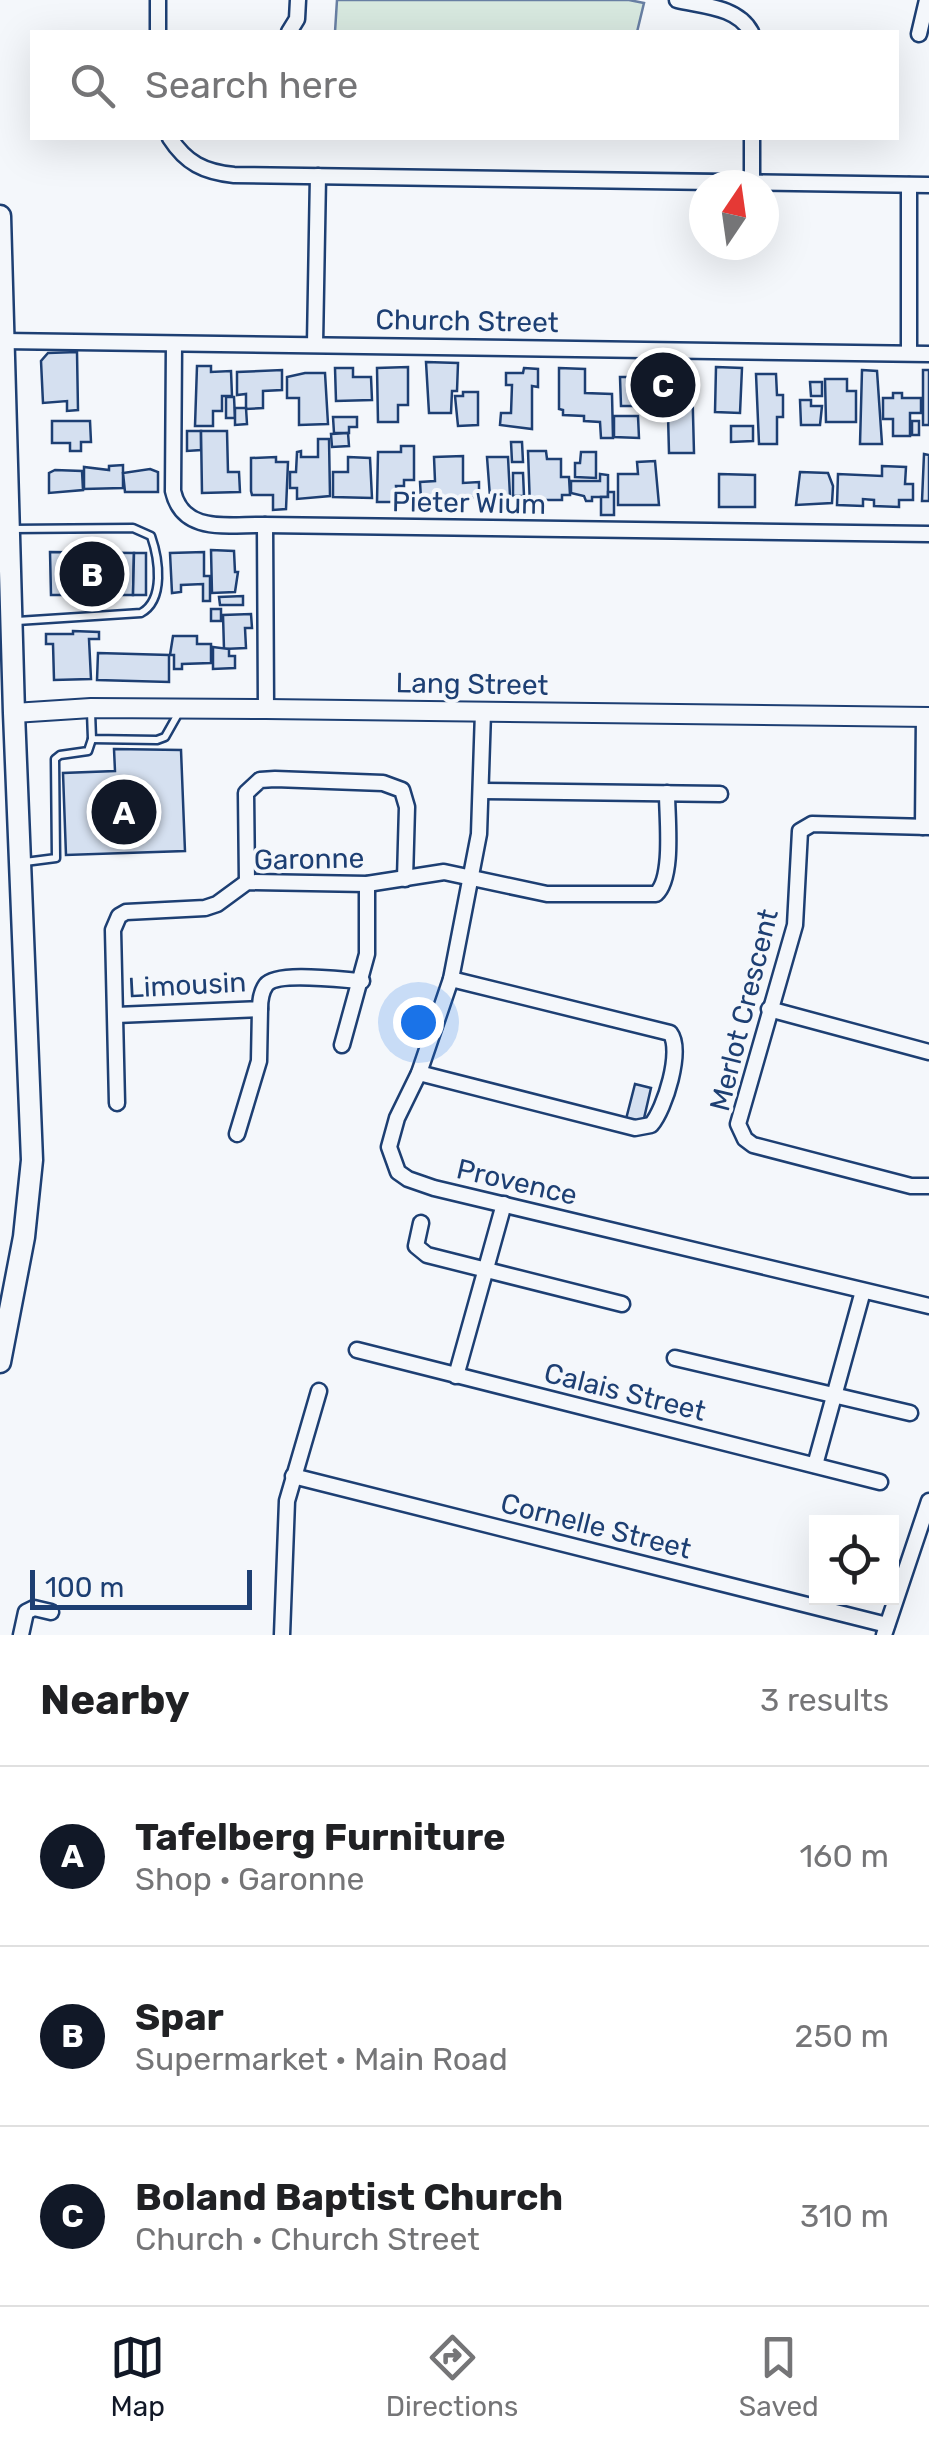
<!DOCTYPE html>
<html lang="en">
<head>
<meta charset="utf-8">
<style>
	body { margin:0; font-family:Rubik,sans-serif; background:#f6f6f6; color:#202124 }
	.controls { position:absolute; right:30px; bottom:30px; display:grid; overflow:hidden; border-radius:0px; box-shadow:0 10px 40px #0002 }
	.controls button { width:90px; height:90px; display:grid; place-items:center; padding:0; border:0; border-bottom:2px solid #e0e0e0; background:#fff; color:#202124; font:50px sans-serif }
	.compass { position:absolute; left:689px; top:170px; width:90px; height:90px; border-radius:50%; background:#fff; box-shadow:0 10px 40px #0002; rotate:13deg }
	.scale { position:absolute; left:30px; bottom:25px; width:222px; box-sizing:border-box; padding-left:10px; border:5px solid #1d3f73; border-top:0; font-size:28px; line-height:35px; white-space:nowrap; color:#1d3f73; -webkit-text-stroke:8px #f4f7fb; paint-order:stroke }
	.you { position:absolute; left:418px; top:1022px; width:35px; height:35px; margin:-25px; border:8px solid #fff; border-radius:50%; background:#1a73e8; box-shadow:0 0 0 15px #1a73e833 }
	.badge { display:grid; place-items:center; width:65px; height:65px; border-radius:50%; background:#111827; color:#fff; font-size:32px; font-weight:700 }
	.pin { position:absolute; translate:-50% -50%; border:5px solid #fff; box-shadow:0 2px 10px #0006 }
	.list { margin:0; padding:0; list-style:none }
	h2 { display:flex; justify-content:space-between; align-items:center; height:130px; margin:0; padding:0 40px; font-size:42px }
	h2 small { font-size:32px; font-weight:400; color:#757577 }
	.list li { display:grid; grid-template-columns:65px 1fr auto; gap:30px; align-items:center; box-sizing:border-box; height:180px; padding:0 40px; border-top:2px solid #e0e0e0 }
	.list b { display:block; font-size:38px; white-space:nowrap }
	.list p { margin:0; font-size:32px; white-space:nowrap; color:#757577 }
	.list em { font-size:32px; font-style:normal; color:#757577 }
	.icon { flex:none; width:55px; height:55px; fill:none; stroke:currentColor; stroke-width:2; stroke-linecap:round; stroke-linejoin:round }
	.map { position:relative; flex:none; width:929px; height:1635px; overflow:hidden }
	.search { position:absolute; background:#fff; box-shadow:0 10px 40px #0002; left:30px; right:30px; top:30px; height:110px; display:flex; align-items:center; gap:25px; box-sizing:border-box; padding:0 35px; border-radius:0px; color:#757577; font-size:38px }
	.sheet { height:670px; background:#fff }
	nav { display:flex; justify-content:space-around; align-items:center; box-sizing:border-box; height:140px; border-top:2px solid #e0e0e0; background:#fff; font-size:28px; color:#757577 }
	nav a { display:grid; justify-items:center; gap:5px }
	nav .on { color:#111827 }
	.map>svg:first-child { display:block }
</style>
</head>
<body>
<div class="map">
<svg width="929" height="1635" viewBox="0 0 929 1635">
	<rect width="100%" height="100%" fill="#f4f7fb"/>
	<polygon fill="#d7e8df" stroke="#687fa3" stroke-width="2.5" points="337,0 629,0 644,3 637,32 335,32"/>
	<g fill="#d5e0f0" stroke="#1d3f73" stroke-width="2.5">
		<polygon points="77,352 78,410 67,411 67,401 43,403 41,361 48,353"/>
		<polygon points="426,362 458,363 457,391 452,391 451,413 429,413"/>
		<polygon points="197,366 211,366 211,372 231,371 232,396 222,396 222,411 213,411 213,426 195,426"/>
		<polygon points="408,367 408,405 398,405 398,422 378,422 377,368"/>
		<polygon points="716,367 742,368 740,413 715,412"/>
		<polygon points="335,368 353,368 353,377 371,377 372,400 336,401"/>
		<polygon points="524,368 538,369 538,387 532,386 532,429 500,425 501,413 511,413 512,385 506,385 506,373 523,373"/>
		<polygon points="559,368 585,369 585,393 612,394 613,438 601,438 600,422 584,421 584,416 563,415 563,410 559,409"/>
		<polygon points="282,370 282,390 263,391 263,408 246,409 246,394 237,395 237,372"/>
		<polygon points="862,370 877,371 882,444 860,444"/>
		<rect x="923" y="370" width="6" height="55"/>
		<polygon points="305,373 325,373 328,424 299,425 299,398 287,398 287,377"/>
		<polygon points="756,374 776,374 777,395 783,395 783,417 777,417 777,444 759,444"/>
		<polygon points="692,376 694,453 669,453 667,377"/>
		<polygon points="620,377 654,377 652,406 621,406"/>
		<polygon points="825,379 847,379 847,391 856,391 856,422 826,422"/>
		<polygon points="810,382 822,382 822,396 811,396"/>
		<polygon points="463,392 478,392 478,425 458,426 455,396 463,396"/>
		<polygon points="893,393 902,393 902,398 921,398 921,413 910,413 910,436 893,436 893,419 883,419 883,398 893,398"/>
		<polygon points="226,397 234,397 235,418 226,418"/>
		<polygon points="800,400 811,400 811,406 822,406 820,425 801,425"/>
		<polygon points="235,408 246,408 247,424 235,425"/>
		<polygon points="614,416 638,416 639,438 614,437"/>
		<polygon points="333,417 357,417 357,427 349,427 349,433 334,433"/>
		<polygon points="52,421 90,421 91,442 81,442 81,451 70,451 70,443 52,443"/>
		<rect x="912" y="421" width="7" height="14"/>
		<polygon points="731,426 753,426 753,441 731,442"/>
		<polygon points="187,431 201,431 201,450 187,451"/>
		<polygon points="201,431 227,431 228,472 239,472 240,492 202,493"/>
		<polygon points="348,433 349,446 332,447 331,434"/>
		<polygon points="318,439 329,439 330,496 297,499 297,488 290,488 290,472 296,472 297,452 301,451 301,457 318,457"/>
		<polygon points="511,442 522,442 523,462 512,462"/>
		<polygon points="401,446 414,446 414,480 404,480 404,486 396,486 397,502 377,502 378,452 401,452"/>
		<polygon points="528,451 546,451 547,459 561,459 561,477 569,477 570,495 562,495 562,500 544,500 544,507 530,507"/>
		<polygon points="581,452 596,452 596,478 575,477 575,463 580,463"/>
		<polygon points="924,454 929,455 929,501 922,501"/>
		<polygon points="463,456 463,483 479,482 479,497 421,499 420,482 435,481 434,457"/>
		<polygon points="276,457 276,462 288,462 286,509 273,510 273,495 252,495 251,491 251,458"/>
		<polygon points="348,457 370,458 372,498 333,497 333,472 348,472"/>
		<polygon points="487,457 508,457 510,496 490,497"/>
		<polygon points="655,461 659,505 618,505 618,474 638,474 637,462"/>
		<polygon points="123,465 123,488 84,489 84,467 109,470 109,466"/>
		<polygon points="882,466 906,467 905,484 913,484 913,500 899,500 899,507 874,506 874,500 863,499 863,506 837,505 838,474 882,476"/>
		<polygon points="150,469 158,472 158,492 125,492 123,473"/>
		<polygon points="55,470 82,471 83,490 49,493 49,473"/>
		<polygon points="800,472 828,473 833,486 832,503 796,505"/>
		<polygon points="513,473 523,473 524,496 513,496"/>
		<polygon points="600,474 608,475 608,497 592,497 592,501 586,501 584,496 571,493 571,481 600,481"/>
		<polygon points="719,474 755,475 755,507 719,507"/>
		<polygon points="608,492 614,492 614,515 601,515 601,497 608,497"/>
		<polygon points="211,550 234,551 235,572 238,572 235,592 212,593"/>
		<polygon points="50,552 134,553 133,595 51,595"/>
		<polygon points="204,552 204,576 210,576 210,601 203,601 203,584 181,585 181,592 172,593 170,553"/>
		<polygon points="134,553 146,553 146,595 133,595"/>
		<polygon points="243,596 243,605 220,605 219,597"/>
		<rect x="211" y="609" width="10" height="12"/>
		<polygon points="251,614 252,628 245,628 246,648 224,649 223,615"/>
		<polygon points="73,631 99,632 99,639 89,639 91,679 54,680 53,644 46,644 46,634 73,634"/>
		<polygon points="173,636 197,636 197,644 211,644 211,663 182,664 182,669 174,669 174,655 170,655"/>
		<polygon points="213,647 229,649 229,656 235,656 235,668 213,669"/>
		<polygon points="98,653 169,655 169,682 97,680"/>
		<polygon points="114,749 181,750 185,851 66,855 63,773 115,771"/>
		<polygon points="635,1084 651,1088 642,1127 625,1123"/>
	</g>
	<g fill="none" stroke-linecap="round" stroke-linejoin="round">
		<g stroke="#1d3f73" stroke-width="11">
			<g id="service">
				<path d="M10 529 133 528 151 536C159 559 165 600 141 613L17 621"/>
				<polyline points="91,712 92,739 157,740 165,737 178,714"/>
				<polyline points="25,862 56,858 55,759 60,755 88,751 92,739"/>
			</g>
		</g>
		<g stroke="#1d3f73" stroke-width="19">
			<g id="minor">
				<polyline points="158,0 158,32"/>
				<path d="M677 0C703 6 738 7 751 32"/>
				<polyline points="289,32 297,19 298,0"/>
				<polyline points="919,34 927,0"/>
				<path d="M170 138C186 163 204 172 234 175L929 185"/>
				<polyline points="752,183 752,138"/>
				<polyline points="3,341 929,354"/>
				<path d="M174 344 173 491C183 535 229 524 265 525L929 534"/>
				<polyline points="315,344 318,176"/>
				<polyline points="909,353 909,185"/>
				<polyline points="265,525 266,709"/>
				<polyline points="483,712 479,834 451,979 419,1073 397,1118 389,1147 398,1172 408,1179 434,1188 929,1306"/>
				<polyline points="482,791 720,794"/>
				<polyline points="923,827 924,717"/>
				<polyline points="929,827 812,824 800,831 795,925 738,1124 745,1139 753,1145 911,1186 929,1186"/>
				<polyline points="247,882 246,793 260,780 275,779 383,783 402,790 407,807 405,879"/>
				<polyline points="769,1009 929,1052"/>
				<path d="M116 1015 260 1009C260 1001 261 992 266 985 277 971 343 980 362 981"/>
				<polyline points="342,1045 367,954 367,884"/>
				<path d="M419 1073 635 1128 651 1125C665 1109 683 1050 670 1033L451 979"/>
				<path d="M117 1103 113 930 119 916 126 912 205 908 217 904 247 882 367 884 444 872 547 894H656C674 878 667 818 667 793"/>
				<polyline points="237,1134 259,1061 260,1009"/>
				<polyline points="421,1223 416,1246 427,1255 622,1304"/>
				<polyline points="357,1350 880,1482"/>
				<polyline points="675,1358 910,1413"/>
				<polyline points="456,1376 504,1204"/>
				<polyline points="815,1465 863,1291"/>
				<polyline points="293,1476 887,1625"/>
				<polyline points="21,1635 26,1612 34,1608 51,1612"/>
				<polyline points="282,1635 287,1501 319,1391"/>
				<polyline points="884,1635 929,1501"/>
			</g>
		</g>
		<g stroke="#1d3f73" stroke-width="22">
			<polyline id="tertiary" points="14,713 91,708 266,709 929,717"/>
		</g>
		<g stroke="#1d3f73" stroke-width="25">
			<polyline id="primary" points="0,216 14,713 32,1160 24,1237 0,1362"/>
		</g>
		<use href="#service" stroke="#f4f7fb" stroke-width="6"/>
		<use href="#minor" stroke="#f4f7fb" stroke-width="14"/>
		<use href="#tertiary" stroke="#f4f7fb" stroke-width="18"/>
		<use href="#primary" stroke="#f4f7fb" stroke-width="20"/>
	</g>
	<g text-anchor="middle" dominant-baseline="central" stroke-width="8" stroke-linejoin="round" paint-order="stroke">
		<g font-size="28" fill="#1d3f73" stroke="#f4f7fb">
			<text transform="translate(467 321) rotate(1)">Church Street</text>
			<text transform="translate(469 503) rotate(1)">Pieter Wium</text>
			<text transform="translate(472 684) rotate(1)">Lang Street</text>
			<text transform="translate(309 859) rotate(-1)">Garonne</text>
			<text transform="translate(187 985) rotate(-3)">Limousin</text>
			<text transform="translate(744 1010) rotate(-76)">Merlot Crescent</text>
			<text transform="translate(517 1182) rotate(13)">Provence</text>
			<text transform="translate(625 1392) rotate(14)">Calais Street</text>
			<text transform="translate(596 1526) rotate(14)">Cornelle Street</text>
		</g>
	</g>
</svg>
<div class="controls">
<button><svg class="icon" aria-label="locate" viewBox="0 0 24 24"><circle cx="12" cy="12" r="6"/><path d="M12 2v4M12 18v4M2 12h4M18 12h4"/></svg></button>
</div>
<svg class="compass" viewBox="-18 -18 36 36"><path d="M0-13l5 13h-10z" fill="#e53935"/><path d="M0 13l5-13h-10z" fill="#757577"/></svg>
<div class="scale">100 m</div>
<div class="you"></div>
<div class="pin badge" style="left:124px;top:812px">A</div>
<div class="pin badge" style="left:92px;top:574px">B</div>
<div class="pin badge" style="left:663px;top:385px">C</div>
<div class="search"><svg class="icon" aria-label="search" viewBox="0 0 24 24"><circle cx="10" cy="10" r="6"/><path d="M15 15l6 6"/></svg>Search here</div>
</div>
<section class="sheet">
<h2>Nearby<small>3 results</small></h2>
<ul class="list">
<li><span class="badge">A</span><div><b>Tafelberg Furniture</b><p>Shop · Garonne</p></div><em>160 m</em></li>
<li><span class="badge">B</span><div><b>Spar</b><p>Supermarket · Main Road</p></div><em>250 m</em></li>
<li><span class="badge">C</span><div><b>Boland Baptist Church</b><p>Church · Church Street</p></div><em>310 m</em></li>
</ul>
</section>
<nav>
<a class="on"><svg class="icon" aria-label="map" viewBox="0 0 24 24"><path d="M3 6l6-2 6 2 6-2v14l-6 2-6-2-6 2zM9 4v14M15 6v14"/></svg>Map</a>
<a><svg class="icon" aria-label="directions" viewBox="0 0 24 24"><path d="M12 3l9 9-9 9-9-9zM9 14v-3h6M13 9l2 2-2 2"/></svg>Directions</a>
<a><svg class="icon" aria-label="saved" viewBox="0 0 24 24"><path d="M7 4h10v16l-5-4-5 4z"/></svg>Saved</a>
</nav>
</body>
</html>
